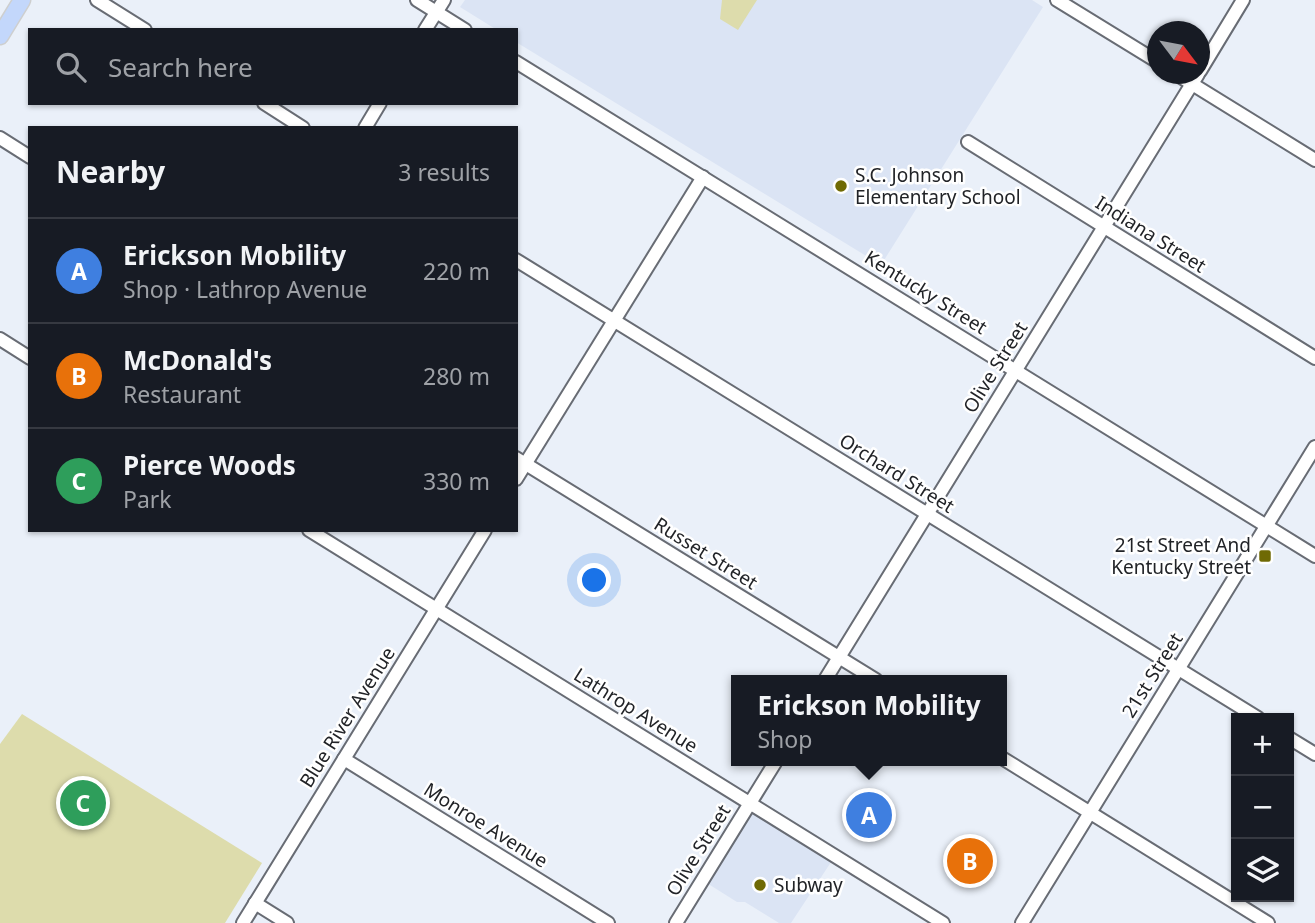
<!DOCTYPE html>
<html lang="en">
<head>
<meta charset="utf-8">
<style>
	body { margin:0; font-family:"Noto Sans",sans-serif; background:#20242c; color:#f1f3f6 }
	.controls { position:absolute; right:21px; bottom:21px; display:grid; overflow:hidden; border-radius:0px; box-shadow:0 2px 5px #0004 }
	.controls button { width:63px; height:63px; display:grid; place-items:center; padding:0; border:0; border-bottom:2px solid #363941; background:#171b24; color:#f1f3f6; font:35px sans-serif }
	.compass { position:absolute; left:1147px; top:21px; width:63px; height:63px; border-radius:50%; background:#171b24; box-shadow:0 2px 5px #0004; rotate:122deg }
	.you { position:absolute; left:595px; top:581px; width:24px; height:24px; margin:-18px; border:5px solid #fff; border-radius:50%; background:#1a73e8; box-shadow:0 0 0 10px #1a73e833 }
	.badge { display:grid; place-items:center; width:46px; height:46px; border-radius:50%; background:#6f6a04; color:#fff; font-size:23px; font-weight:700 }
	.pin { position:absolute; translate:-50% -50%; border:4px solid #fff; box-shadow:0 2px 7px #0006 }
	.popup { position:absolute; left:731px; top:675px; width:276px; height:91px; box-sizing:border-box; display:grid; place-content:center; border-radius:0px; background:#171b24; filter:drop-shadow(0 2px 5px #0005); font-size:23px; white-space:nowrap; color:#9ea1a6 }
	.popup b { font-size:26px; color:#f1f3f6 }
	.popup::after { content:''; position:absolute; left:50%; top:100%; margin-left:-14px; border:14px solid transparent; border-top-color:#171b24 }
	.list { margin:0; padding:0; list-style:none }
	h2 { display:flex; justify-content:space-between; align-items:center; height:91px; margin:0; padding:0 28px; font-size:30px }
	h2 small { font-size:23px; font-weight:400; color:#9ea1a6 }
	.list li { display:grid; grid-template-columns:46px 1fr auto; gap:21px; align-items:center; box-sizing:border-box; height:105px; padding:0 28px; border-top:2px solid #363941 }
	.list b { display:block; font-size:26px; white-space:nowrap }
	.list p { margin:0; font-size:23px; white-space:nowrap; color:#9ea1a6 }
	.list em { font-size:23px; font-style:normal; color:#9ea1a6 }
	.icon { flex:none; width:38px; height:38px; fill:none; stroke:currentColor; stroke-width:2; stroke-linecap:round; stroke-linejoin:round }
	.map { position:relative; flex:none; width:1315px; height:923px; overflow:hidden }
	.search { position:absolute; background:#171b24; box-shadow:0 2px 5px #0004; left:28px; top:28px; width:490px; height:77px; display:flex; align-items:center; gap:18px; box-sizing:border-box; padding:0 24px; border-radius:0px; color:#9ea1a6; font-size:26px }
	.panel { position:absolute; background:#171b24; box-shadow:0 2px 5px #0004; left:28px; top:126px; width:490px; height:406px; border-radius:0px }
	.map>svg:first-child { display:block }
</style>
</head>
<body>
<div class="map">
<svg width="1315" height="923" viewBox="0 0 1315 923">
	<rect width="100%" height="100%" fill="#eaf0f9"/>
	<g fill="#dbe4f4">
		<polygon points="465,0 1032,0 1043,7 881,265 516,42 516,30 497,30 460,7"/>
		<polygon points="749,803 835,856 791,923 779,923 745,902 737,902 702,880"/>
	</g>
	<g fill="#dddcac">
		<polygon points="722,0 757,0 738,30 720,19"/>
		<polygon points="22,714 262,863 225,923 0,923 0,744"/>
	</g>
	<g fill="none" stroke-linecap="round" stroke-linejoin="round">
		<g stroke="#686c74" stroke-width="16">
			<g id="minor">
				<polyline points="97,0 145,30"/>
				<polyline points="417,0 465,30"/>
				<polyline points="1057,0 1158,62"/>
				<polyline points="425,30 444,0"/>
				<polyline points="516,62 1315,556"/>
				<polyline points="1200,71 1243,0"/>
				<polyline points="1176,74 1315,160"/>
				<polyline points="264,103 303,128"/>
				<polyline points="365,128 380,103"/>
				<polyline points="0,138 30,157"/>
				<polyline points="968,142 1315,358"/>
				<polyline points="516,260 1258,718"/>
				<polyline points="0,339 30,358"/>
				<polyline points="516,458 876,680"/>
				<polyline points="516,479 703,177"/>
				<polyline points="309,530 943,923"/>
				<polyline points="825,680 1198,74"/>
				<polyline points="1289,738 1315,754"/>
				<polyline points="1002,758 1268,923"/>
				<polyline points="344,759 608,923"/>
				<polyline points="255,903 287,923"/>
				<polyline points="243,923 485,530"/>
				<polyline points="676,923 776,761"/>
				<polyline points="1022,923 1315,447"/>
			</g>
		</g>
		<g stroke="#cecfcf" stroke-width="19">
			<polyline id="major" points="0,36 22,0"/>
		</g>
		<use href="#minor" stroke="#fff" stroke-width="12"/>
		<use href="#major" stroke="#c3d7fb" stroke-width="16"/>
	</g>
	<g fill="#6f6a04" stroke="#fff" stroke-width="2.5">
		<circle cx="841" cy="186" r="7"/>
		<rect x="1258" y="549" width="14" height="14" rx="3.5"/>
		<circle cx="760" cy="885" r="7"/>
	</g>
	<g text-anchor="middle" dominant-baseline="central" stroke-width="5" stroke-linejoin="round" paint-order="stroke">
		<g font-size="19" fill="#212327" stroke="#fff" text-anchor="start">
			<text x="855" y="175">S.C. Johnson<tspan x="855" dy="22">Elementary School</tspan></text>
			<text x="1251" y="545" text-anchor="end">21st Street And<tspan x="1251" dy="22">Kentucky Street</tspan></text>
			<text x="774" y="885">Subway</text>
		</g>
		<g font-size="19" fill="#212327" stroke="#fff">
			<text transform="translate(1151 234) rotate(32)">Indiana Street</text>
			<text transform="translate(926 292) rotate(32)">Kentucky Street</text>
			<text transform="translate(995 367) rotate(-58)">Olive Street</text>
			<text transform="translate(897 473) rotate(32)">Orchard Street</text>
			<text transform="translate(706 553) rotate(32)">Russet Street</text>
			<text transform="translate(1152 675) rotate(-58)">21st Street</text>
			<text transform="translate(636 710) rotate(32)">Lathrop Avenue</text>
			<text transform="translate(347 717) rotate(-58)">Blue River Avenue</text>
			<text transform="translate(486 825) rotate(32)">Monroe Avenue</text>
			<text transform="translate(698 850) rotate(-58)">Olive Street</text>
		</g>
	</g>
</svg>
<div class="controls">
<button>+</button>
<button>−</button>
<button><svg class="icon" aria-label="layers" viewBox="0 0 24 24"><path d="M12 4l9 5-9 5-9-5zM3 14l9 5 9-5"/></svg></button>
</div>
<svg class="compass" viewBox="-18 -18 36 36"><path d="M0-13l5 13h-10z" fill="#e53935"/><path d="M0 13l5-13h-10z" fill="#9ea1a6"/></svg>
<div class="you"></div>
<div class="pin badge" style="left:869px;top:815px;background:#3f7fe0">A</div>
<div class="popup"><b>Erickson Mobility</b>Shop</div>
<div class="pin badge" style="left:970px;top:861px;background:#e8710a">B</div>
<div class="pin badge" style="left:83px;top:803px;background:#2e9e5b">C</div>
<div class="search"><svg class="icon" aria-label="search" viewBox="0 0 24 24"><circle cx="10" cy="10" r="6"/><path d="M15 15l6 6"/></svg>Search here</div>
<section class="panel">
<h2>Nearby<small>3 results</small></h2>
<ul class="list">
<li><span class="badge" style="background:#3f7fe0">A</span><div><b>Erickson Mobility</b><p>Shop · Lathrop Avenue</p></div><em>220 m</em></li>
<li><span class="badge" style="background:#e8710a">B</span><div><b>McDonald's</b><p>Restaurant</p></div><em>280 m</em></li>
<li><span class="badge" style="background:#2e9e5b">C</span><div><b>Pierce Woods</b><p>Park</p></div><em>330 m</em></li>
</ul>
</section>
</div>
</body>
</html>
